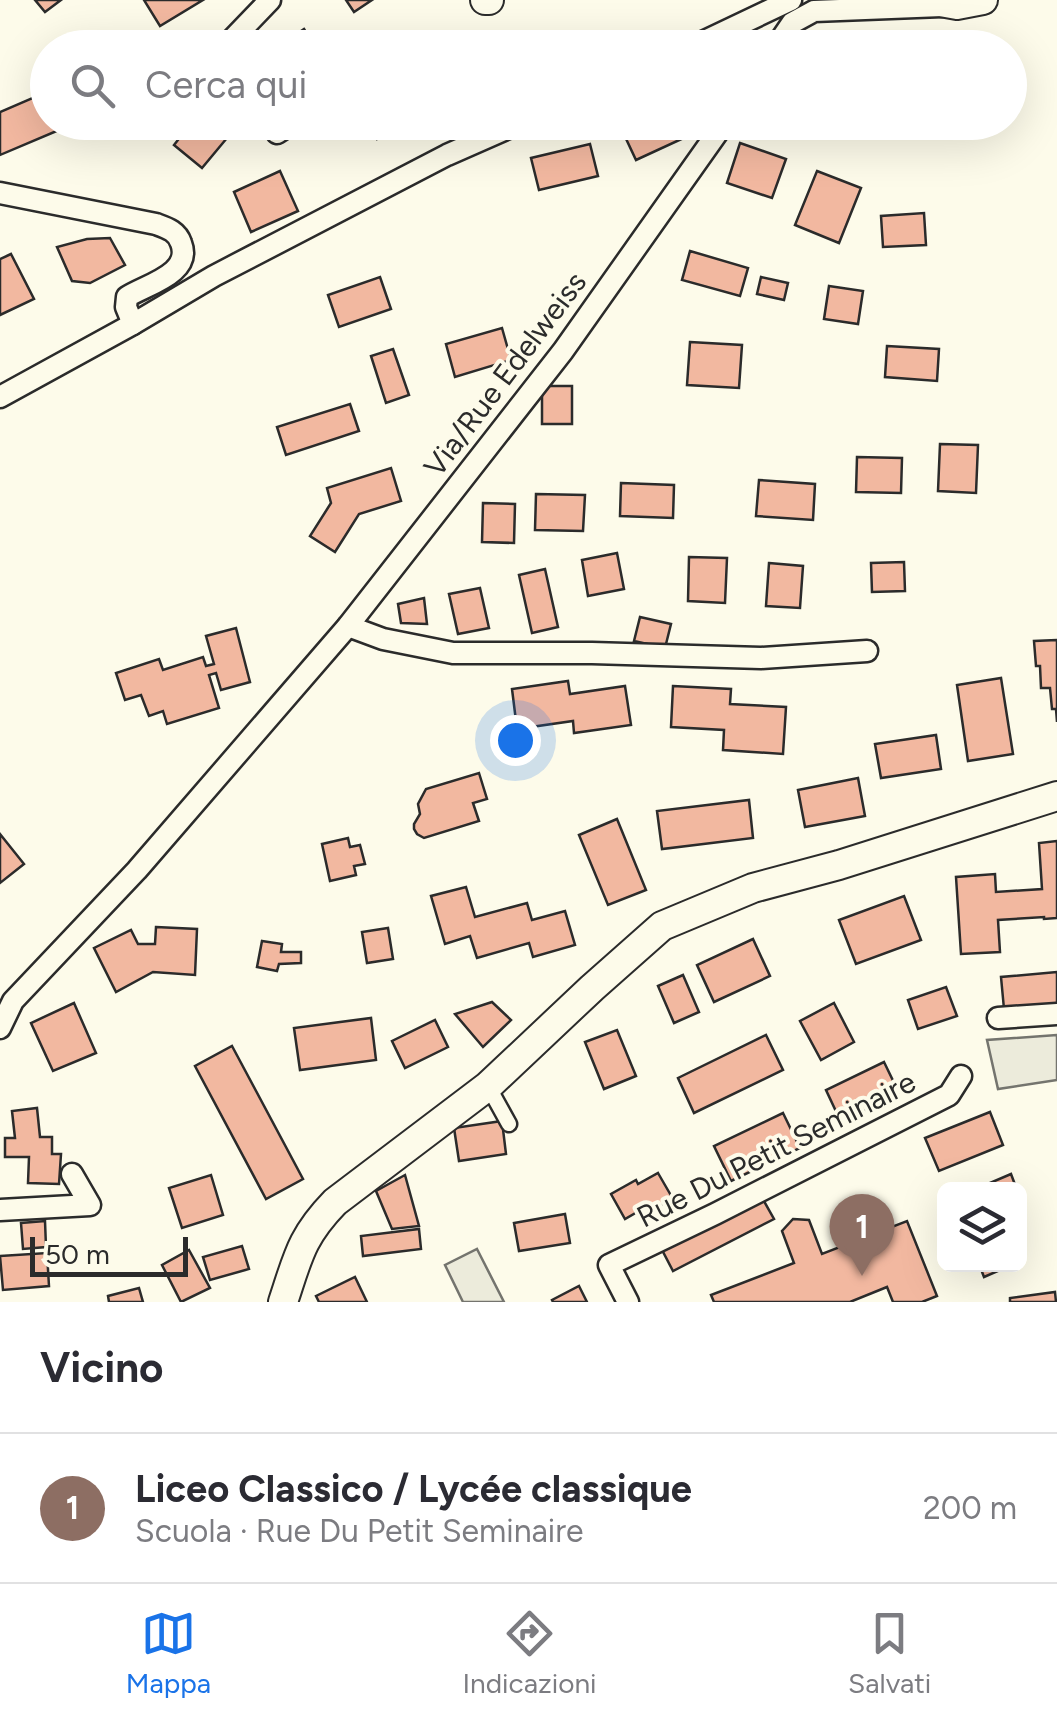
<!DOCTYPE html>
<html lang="it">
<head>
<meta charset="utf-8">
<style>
	body { margin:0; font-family:Figtree,sans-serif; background:#f7f7f7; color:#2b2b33 }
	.controls { position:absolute; right:30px; bottom:30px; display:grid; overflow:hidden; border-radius:15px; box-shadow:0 10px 40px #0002 }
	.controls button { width:90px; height:90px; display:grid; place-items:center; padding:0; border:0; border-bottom:2px solid #e1e1e2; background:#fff; color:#2b2b33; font:50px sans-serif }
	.scale { position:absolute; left:30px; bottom:25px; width:158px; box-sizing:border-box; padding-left:10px; border:5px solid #2b2b2b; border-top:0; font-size:28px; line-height:35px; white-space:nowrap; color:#2b2b2b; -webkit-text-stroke:8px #fdfbea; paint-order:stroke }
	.you { position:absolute; left:515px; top:740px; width:35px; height:35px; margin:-25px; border:8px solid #fff; border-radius:50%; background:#1a73e8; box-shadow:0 0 0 15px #1a73e833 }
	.badge { display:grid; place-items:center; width:65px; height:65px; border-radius:50%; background:#1a73e8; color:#fff; font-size:32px; font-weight:700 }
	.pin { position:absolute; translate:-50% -82px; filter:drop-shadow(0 2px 5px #0008) }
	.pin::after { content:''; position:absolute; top:52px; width:35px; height:30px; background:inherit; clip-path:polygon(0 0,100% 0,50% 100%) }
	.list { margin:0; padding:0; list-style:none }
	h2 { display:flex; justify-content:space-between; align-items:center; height:130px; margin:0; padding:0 40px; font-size:42px }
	h2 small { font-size:32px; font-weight:400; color:#7c7c81 }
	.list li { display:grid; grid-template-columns:65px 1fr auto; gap:30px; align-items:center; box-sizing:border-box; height:150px; padding:0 40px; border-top:2px solid #e1e1e2 }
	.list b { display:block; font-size:38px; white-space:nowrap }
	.list p { margin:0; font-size:32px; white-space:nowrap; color:#7c7c81 }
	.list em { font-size:32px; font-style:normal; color:#7c7c81 }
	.icon { flex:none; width:55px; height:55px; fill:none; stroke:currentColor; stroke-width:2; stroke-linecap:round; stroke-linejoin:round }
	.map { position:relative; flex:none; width:1057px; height:1302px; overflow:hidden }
	.search { position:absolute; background:#fff; box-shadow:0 10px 40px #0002; left:30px; right:30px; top:30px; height:110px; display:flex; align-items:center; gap:25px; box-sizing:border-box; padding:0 35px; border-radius:55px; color:#7c7c81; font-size:38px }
	.sheet { height:280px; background:#fff }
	nav { display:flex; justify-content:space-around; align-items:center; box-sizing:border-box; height:140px; border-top:2px solid #e1e1e2; background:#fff; font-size:28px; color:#7c7c81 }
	nav a { display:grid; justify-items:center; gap:5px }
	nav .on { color:#1a73e8 }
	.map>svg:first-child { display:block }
</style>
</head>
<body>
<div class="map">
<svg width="1057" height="1302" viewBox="0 0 1057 1302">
	<rect width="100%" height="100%" fill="#fdfbea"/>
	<g fill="#ecebdb" stroke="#74746e" stroke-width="2.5">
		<polygon points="1057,1035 1057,1080 998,1089 987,1040"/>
		<polygon points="477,1249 504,1302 463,1302 445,1265"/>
	</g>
	<g fill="#f2b8a0" stroke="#2b2b2b" stroke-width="2.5">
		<polygon points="35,0 61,0 45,12"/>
		<polygon points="144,0 203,0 160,26"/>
		<polygon points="346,0 372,0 354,12"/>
		<polygon points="304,29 316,48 276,48"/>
		<polygon points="44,93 48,101 48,122 56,122 59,130 0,155 0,112"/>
		<polygon points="192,122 220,122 232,132 202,168 174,145"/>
		<polygon points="368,122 407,122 377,139"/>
		<polygon points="633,122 710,122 712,125 636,160 621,128"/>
		<polygon points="740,143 786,159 772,198 727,183"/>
		<polygon points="590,144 598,176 539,190 531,158"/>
		<polygon points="280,171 298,211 251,232 234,192"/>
		<polygon points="817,171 861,188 839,243 795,225"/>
		<polygon points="924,213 926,245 883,247 881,216"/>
		<polygon points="110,238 125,265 90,283 72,281 57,247 87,239"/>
		<polygon points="690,251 748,268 740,296 682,280"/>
		<polygon points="11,254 34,299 0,315 0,259"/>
		<polygon points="380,277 391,309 339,327 328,295"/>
		<polygon points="761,277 788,283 784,300 757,294"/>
		<polygon points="829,286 863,291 858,324 824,319"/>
		<polygon points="502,328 511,360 455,377 446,344"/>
		<polygon points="690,342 742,345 739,388 687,385"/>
		<polygon points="887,346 939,349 937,381 885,377"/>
		<polygon points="393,349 409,395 386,403 371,356"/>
		<rect x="542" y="386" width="30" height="38"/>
		<polygon points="350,404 359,431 286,455 277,427"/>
		<polygon points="940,444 978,445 976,493 938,491"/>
		<polygon points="857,457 902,458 901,493 856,492"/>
		<polygon points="391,468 401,501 359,514 335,552 310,536 331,503 327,488"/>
		<polygon points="759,480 815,484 813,520 756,516"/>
		<polygon points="621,483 674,485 673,518 620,516"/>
		<polygon points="536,494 585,495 583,531 535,530"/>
		<polygon points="483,503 515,504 514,543 482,542"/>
		<polygon points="617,553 624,589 588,596 582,560"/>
		<polygon points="689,557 727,558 725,603 688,601"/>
		<polygon points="904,562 905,591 872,592 871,563"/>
		<polygon points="769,563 803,566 800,608 766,606"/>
		<polygon points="545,569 558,627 532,633 519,575"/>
		<polygon points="480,588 489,628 458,634 449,594"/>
		<polygon points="424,598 427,624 401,623 398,604"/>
		<polygon points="640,617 671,624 665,648 634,641"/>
		<polygon points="236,628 250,682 221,690 216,673 209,675 219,708 167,724 163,711 149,716 141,695 125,700 116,673 159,659 163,670 203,657 206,666 214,664 206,636"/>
		<polygon points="1057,640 1057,722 1056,709 1052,709 1050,688 1041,688 1040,666 1036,666 1034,641"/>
		<polygon points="1001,678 1013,754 968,761 957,685"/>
		<polygon points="568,681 570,694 625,686 631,725 574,733 573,721 517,729 512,689"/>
		<polygon points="673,686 731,689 730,704 786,707 783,754 723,750 724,730 671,727"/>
		<polygon points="936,735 941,769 881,778 875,744"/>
		<polygon points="479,773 487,799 473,803 479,821 424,838 417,834 414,829 414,824 420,814 418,804 426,789"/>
		<polygon points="858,778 865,816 805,827 798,790"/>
		<polygon points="749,800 753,838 662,849 657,811"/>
		<polygon points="617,819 646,890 608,905 579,835"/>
		<polygon points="0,834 24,864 0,883"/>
		<polygon points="348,838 350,847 360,845 365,864 354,866 356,875 330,881 322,844"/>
		<polygon points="1057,841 1057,918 1044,919 1044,917 998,920 1000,952 961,954 956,877 995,874 996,892 1042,889 1039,843"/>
		<polygon points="466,887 475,917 527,903 532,920 565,911 575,945 533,957 529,943 477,958 470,936 445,944 431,896"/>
		<polygon points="904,896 921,940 856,964 839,920"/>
		<polygon points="156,927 197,929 195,975 153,972 116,992 94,948 131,930 138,944 155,944"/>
		<polygon points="388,928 393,959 367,963 362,932"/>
		<polygon points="753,939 770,976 714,1002 697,965"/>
		<polygon points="262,941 282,944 281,952 301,952 301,963 279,964 277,971 257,967"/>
		<polygon points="1057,972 1057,1004 1004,1009 1001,977"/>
		<polygon points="683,975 699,1012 674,1023 658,986"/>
		<polygon points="946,987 957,1016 918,1029 908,1000"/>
		<polygon points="492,1002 511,1020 483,1047 455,1014"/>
		<polygon points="74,1003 96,1053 53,1071 31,1023"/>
		<polygon points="834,1003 854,1042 821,1060 800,1021"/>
		<polygon points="371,1018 376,1060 300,1070 294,1028"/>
		<polygon points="435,1020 448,1047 405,1068 392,1041"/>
		<polygon points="617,1030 636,1076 604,1089 585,1042"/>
		<polygon points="766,1035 783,1070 694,1113 678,1078"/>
		<polygon points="232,1046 303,1179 266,1199 195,1066"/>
		<polygon points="884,1062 899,1093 841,1122 826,1090"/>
		<polygon points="37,1108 40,1137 52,1137 52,1154 61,1154 59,1184 28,1183 29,1157 5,1157 5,1138 15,1138 12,1111"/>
		<polygon points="990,1112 1003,1145 939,1171 925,1138"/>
		<polygon points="783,1113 800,1148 731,1181 714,1146"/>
		<polygon points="502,1121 506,1154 459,1161 454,1128"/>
		<polygon points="658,1173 673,1199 649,1212 646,1207 625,1219 611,1194 636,1180 638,1184"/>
		<polygon points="1011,1174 1017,1190 978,1190 978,1188"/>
		<polygon points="211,1175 223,1215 182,1228 169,1188"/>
		<polygon points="405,1175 419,1226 392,1229 376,1191"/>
		<polygon points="760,1194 774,1219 673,1271 660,1246"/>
		<polygon points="565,1214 570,1243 519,1251 514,1223"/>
		<polygon points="793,1219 809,1220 822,1254 907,1221 937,1296 922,1302 893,1302 887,1287 850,1302 714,1302 711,1295 794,1263 782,1231"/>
		<polygon points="45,1221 46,1247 23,1249 21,1223"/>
		<polygon points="419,1229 421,1249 363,1256 361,1236"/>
		<polygon points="242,1246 249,1269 210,1280 203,1257"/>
		<polygon points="189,1250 210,1288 181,1302 162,1265"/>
		<polygon points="47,1253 49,1286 3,1290 0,1256"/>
		<polygon points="979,1264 1014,1264 984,1277"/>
		<polygon points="355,1277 367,1302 319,1302 316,1296"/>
		<polygon points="579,1286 587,1302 553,1302 552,1300"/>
		<polygon points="139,1288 143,1302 109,1302 108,1296"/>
		<polygon points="1055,1292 1056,1302 1010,1302 1010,1298"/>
	</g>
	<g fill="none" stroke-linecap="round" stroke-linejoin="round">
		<g stroke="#2b2b2b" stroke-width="19">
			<polyline id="pedestrian" points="488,1086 509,1124"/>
		</g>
		<g stroke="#2b2b2b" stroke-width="25">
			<g id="minor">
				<polyline points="224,48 270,0"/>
				<polyline points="418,48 422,45 524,45 527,48"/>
				<polyline points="690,48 791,0"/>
				<polyline points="775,48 792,23 814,11 942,6"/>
				<polyline points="277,133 294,122"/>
				<path d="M0 193 156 224C167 228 177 231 181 243 193 274 145 285 127 297L126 307 133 324"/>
				<polyline points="0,397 133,324 214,276 447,155 522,122"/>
				<polyline points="348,626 383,639 453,653 592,653 761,658 867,651"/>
				<polyline points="998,1018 1057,1014"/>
				<polyline points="0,1028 13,1001 137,870 348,626 563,351 725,122"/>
				<polyline points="0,1210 90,1205 72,1174"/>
				<polyline points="628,1302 609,1265 715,1214 949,1095 961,1076"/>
			</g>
		</g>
		<g stroke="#2b2b2b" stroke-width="32">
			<g id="secondary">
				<polyline points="485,0 489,0"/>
				<polyline points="929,0 957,5 983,0"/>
				<path d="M283 1302C298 1257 301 1237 335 1202L488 1086 592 988 662 926 753 888 839 865 1057 796"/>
			</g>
		</g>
		<use href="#pedestrian" stroke="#fdfbea" stroke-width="14"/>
		<use href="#minor" stroke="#fdfbea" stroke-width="20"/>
		<use href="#secondary" stroke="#fdfbea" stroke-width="28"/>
	</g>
	<g text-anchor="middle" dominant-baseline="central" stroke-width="8" stroke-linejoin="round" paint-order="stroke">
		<g font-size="30" fill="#2b2b2b" stroke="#fdfbea">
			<text transform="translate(505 374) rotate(-53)">Via/Rue Edelweiss</text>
			<text transform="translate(776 1149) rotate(-27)">Rue Du Petit Seminaire</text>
		</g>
	</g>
</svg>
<div class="controls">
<button><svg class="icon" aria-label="layers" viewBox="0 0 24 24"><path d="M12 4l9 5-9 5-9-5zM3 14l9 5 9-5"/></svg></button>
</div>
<div class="scale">50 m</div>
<div class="you"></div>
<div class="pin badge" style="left:862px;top:1276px;background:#8d6e63">1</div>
<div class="search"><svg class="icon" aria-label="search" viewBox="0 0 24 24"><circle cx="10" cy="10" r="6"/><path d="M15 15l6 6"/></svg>Cerca qui</div>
</div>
<section class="sheet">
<h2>Vicino<small></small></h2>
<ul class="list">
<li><span class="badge" style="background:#8d6e63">1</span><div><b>Liceo Classico / Lycée classique</b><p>Scuola · Rue Du Petit Seminaire</p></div><em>200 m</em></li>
</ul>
</section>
<nav>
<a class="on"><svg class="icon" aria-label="map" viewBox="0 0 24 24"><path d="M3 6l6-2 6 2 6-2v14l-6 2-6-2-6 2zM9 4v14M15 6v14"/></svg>Mappa</a>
<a><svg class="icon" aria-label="directions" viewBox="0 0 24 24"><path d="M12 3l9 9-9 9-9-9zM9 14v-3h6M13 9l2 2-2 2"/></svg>Indicazioni</a>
<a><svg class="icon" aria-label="saved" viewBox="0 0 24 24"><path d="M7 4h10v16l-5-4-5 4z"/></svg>Salvati</a>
</nav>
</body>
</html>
